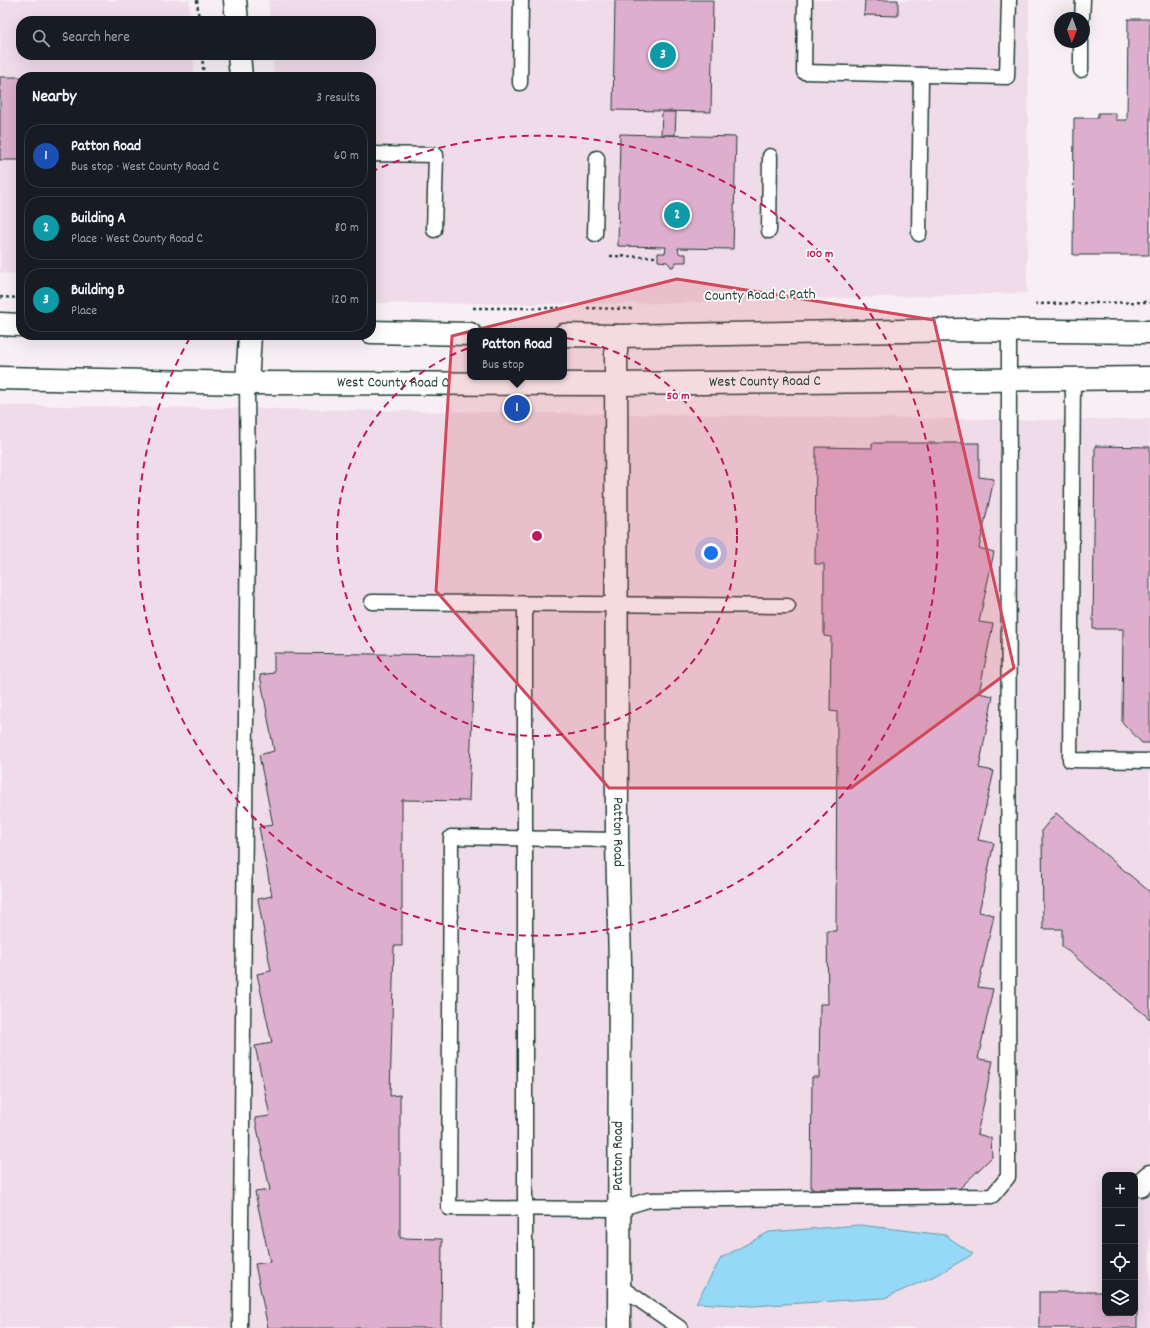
<!DOCTYPE html>
<html lang="en">
<head>
<meta charset="utf-8">
<style>
	body { margin:0; font-family:Dekko,sans-serif; background:#242831; color:#f1f3f6 }
	.controls { position:absolute; right:12px; bottom:12px; display:grid; overflow:hidden; border-radius:8px; box-shadow:0 4px 16px #0002 }
	.controls button { width:36px; height:36px; display:grid; place-items:center; padding:0; border:0; border-bottom:1px solid #363941; background:#171b24; color:#f1f3f6; font:20px sans-serif }
	.compass { position:absolute; left:1054px; top:12px; width:36px; height:36px; border-radius:50%; background:#171b24; box-shadow:0 4px 16px #0002; rotate:181deg }
	.you { position:absolute; left:711px; top:553px; width:14px; height:14px; margin:-10px; border:3px solid #fff; border-radius:50%; background:#1a73e8; box-shadow:0 0 0 6px #1a73e833 }
	.badge { display:grid; place-items:center; width:26px; height:26px; border-radius:50%; background:#1a73e8; color:#fff; font-size:13px; font-weight:700 }
	.pin { position:absolute; translate:-50% -50%; border:2px solid #fff; box-shadow:0 1px 4px #0006 }
	.popup { position:absolute; left:467px; top:328px; width:100px; height:52px; box-sizing:border-box; display:grid; place-content:center; border-radius:8px; background:#171b24; filter:drop-shadow(0 1px 3px #0005); font-size:13px; white-space:nowrap; color:#9ea1a6 }
	.popup b { font-size:15px; color:#f1f3f6 }
	.popup::after { content:''; position:absolute; left:50%; top:100%; margin-left:-8px; border:8px solid transparent; border-top-color:#171b24 }
	.list { margin:0; padding:0; list-style:none }
	h2 { display:flex; justify-content:space-between; align-items:center; height:52px; margin:0; padding:0 16px; font-size:17px }
	h2 small { font-size:13px; font-weight:400; color:#9ea1a6 }
	.list li { display:grid; grid-template-columns:26px 1fr auto; gap:12px; align-items:center; box-sizing:border-box; height:64px; margin:0 8px 8px; padding:0 8px; border:1px solid #363941; border-radius:16px }
	.list b { display:block; font-size:15px; white-space:nowrap }
	.list p { margin:0; font-size:13px; white-space:nowrap; color:#9ea1a6 }
	.list em { font-size:13px; font-style:normal; color:#9ea1a6 }
	.icon { flex:none; width:22px; height:22px; fill:none; stroke:currentColor; stroke-width:2; stroke-linecap:round; stroke-linejoin:round }
	.map { position:relative; flex:none; width:1150px; height:1328px; overflow:hidden }
	.search { position:absolute; background:#171b24; box-shadow:0 4px 16px #0002; left:16px; top:16px; width:360px; height:44px; display:flex; align-items:center; gap:10px; box-sizing:border-box; padding:0 14px; border-radius:16px; color:#9ea1a6; font-size:15px }
	.panel { position:absolute; background:#171b24; box-shadow:0 4px 16px #0002; left:16px; top:72px; width:360px; height:268px; border-radius:16px }
	.map>svg:first-child { display:block }
</style>
</head>
<body>
<div class="map">
<svg width="1150" height="1328" viewBox="0 0 1150 1328">
	<rect width="100%" height="100%" fill="#f8eff5"/>
	<filter id="ink" filterUnits="userSpaceOnUse"><feTurbulence type="fractalNoise" baseFrequency=".025" numOctaves="2"/><feDisplacementMap in="SourceGraphic" scale="8" xChannelSelector="R" yChannelSelector="G"/><feConvolveMatrix kernelMatrix="1 2 1 2 8 2 1 2 1" color-interpolation-filters="sRGB"/></filter>
	<g filter="url(#ink)">
		<g fill="#f0dce9" fill-rule="evenodd">
			<polygon points="0,0 189,0 190,21 21,21 21,55 193,55 195,77 21,77 21,274 0,273"/>
			<polygon points="268,0 1029,0 1027,293 674,303 543,304 371,303 371,77 274,77 272,55 371,55 371,21 270,21"/>
			<path d="M0 405 1044 420 1150 419V1328H0ZM1105 1175H1135V1313H1105Z"/>
		</g>
		<polygon fill="#95d8f7" stroke="#669aa9" points="860,1225 945,1235 973,1254 939,1274 885,1298 752,1306 696,1303 721,1258 769,1232"/>
		<g fill="#deaece" stroke="#1f3d34">
			<polygon points="615,0 713,0 711,112 613,110"/>
			<polygon points="865,0 898,0 898,16 864,15"/>
			<polygon points="1128,19 1150,19 1150,236 1149,236 1149,255 1073,255 1074,118 1098,118 1098,113 1116,113 1116,120 1127,120"/>
			<rect x="0" y="77" width="21" height="83"/>
			<polygon points="662,112 676,112 675,135 661,135"/>
			<polygon points="620,134 736,137 733,249 678,248 679,253 681,254 686,254 686,262 677,262 675,263 673,267 671,267 670,265 667,262 658,261 658,253 665,253 666,247 618,246"/>
			<polygon points="872,443 979,443 979,477 994,479 979,548 994,552 979,622 993,624 979,693 993,696 979,768 994,771 978,840 994,843 979,912 994,915 978,987 993,989 978,1059 993,1061 977,1134 991,1138 992,1157 959,1189 811,1189 812,1077 819,1077 820,1004 828,1004 827,931 836,931 837,712 830,711 831,637 824,636 824,564 815,564 816,447 872,448"/>
			<polygon points="1095,446 1150,447 1150,743 1142,743 1122,722 1123,629 1093,629"/>
			<polygon points="274,653 474,655 469,801 402,800 402,946 394,946 390,1096 400,1095 400,1238 442,1239 441,1328 268,1328 255,1264 270,1262 255,1192 270,1190 255,1118 270,1116 255,1046 272,1043 257,974 271,971 258,899 272,896 259,827 273,825 259,755 274,751 260,675 274,673"/>
			<polygon points="1056,813 1150,892 1150,1019 1062,946 1062,929 1043,929 1042,830"/>
			<polygon points="1039,1292 1105,1292 1105,1313 1135,1313 1135,1292 1137,1292 1137,1328 1039,1328"/>
		</g>
		<g fill="none" stroke-linecap="round" stroke-linejoin="round">
			<g stroke="#1f3d34" stroke-width="17">
				<g id="service">
					<polyline points="805,0 804,72 1007,77 1009,0"/>
					<polyline points="1082,18 1083,0"/>
					<polyline points="1081,70 1081,42"/>
					<polyline points="520,83 521,0"/>
					<polyline points="371,154 436,155 434,230"/>
					<polyline points="769,231 770,156"/>
					<polyline points="595,234 597,158"/>
					<polyline points="919,234 921,75"/>
					<polyline points="1073,378 1070,760 1150,761"/>
					<polyline points="372,602 788,606"/>
					<polyline points="617,840 451,837 449,1208 619,1209 648,1200 992,1196 1008,1177 1009,330"/>
					<polyline points="619,1286 680,1328"/>
					<polyline points="240,1328 248,514 247,383"/>
					<polyline points="525,1328 525,604"/>
				</g>
			</g>
			<g stroke="#1f3d34" stroke-width="25">
				<g id="minor">
					<path id="s1" d="M616 336 617 840 620 964 619 1328"/>
					<polyline points="1140,1185 1150,1176"/>
				</g>
			</g>
			<g stroke="#1f3d34" stroke-width="25">
				<g id="tertiary">
					<polyline points="235,0 237,21"/>
					<polyline points="239,55 241,77"/>
					<polyline points="247,383 250,335"/>
				</g>
			</g>
			<g stroke="#1f3d34" stroke-width="25">
				<g id="secondary">
					<polyline points="0,324 21,325"/>
					<polyline points="371,332 470,334"/>
					<polyline points="564,335 616,336 964,330 1150,332"/>
					<path id="s2" d="M0 378 247 383 616 384 1150 378"/>
				</g>
			</g>
			<g stroke="#1f3d34" stroke-width="2.5" stroke-dasharray="3 3" stroke-linecap="butt">
				<polyline points="197,0 199,21"/>
				<polyline points="202,55 204,77"/>
				<polyline points="610,256 658,257"/>
				<polyline points="0,297 21,298"/>
				<polyline points="1035,304 1150,302"/>
				<polyline points="473,308 564,308"/>
				<polyline points="587,308 632,309"/>
			</g>
			<use href="#service" stroke="#fff" stroke-width="14"/>
			<use href="#minor" stroke="#fff" stroke-width="22"/>
			<use href="#tertiary" stroke="#fff" stroke-width="22"/>
			<use href="#secondary" stroke="#fff" stroke-width="22"/>
		</g>
	</g>
	<path fill="#d1495b" fill-opacity="0.2" stroke="#d1495b" stroke-width="3" stroke-linejoin="round" d="M677 279 934 320 1014 668 851 788H609L436 591 452 336Z"/>
	<g fill="none" stroke="#c2185b" stroke-width="2" stroke-dasharray="7 5">
		<circle cx="537" cy="536" r="200"/>
		<path d="M371 172A400 400 0 1 1 191 336"/>
	</g>
	<g text-anchor="middle" dominant-baseline="central" stroke-width="3.5" stroke-linejoin="round" paint-order="stroke">
		<g font-size="15" fill="#1f3d34" stroke="#fff">
			<text transform="translate(760 296) rotate(-1)">County Road C Path</text>
			<text stroke="none"><textPath href="#s2" startOffset="765">West County Road C</textPath></text>
			<text stroke="none"><textPath href="#s2" startOffset="393">West County Road C</textPath></text>
			<text stroke="none"><textPath href="#s1" startOffset="496">Patton Road</textPath></text>
			<text transform="translate(619 1156) rotate(-90)">Patton Road</text>
		</g>
	</g>
	<circle cx="537" cy="536" r="6" fill="#c2185b" stroke="#fff" stroke-width="2"/>
	<g font-size="12" text-anchor="middle" font-weight="bold" fill="#c2185b" stroke="#fff" stroke-width="3.5" stroke-linejoin="round" paint-order="stroke">
		<text x="820" y="257">100 m</text>
		<text x="678" y="399">50 m</text>
	</g>
</svg>
<div class="controls">
<button>+</button>
<button>−</button>
<button><svg class="icon" aria-label="locate" viewBox="0 0 24 24"><circle cx="12" cy="12" r="6"/><path d="M12 2v4M12 18v4M2 12h4M18 12h4"/></svg></button>
<button><svg class="icon" aria-label="layers" viewBox="0 0 24 24"><path d="M12 4l9 5-9 5-9-5zM3 14l9 5 9-5"/></svg></button>
</div>
<svg class="compass" viewBox="-18 -18 36 36"><path d="M0-13l5 13h-10z" fill="#e53935"/><path d="M0 13l5-13h-10z" fill="#9ea1a6"/></svg>
<div class="you"></div>
<div class="pin badge" style="left:517px;top:408px;background:#1a4fb4">1</div>
<div class="popup"><b>Patton Road</b>Bus stop</div>
<div class="pin badge" style="left:677px;top:215px;background:#0f9aa8">2</div>
<div class="pin badge" style="left:663px;top:55px;background:#0f9aa8">3</div>
<div class="search"><svg class="icon" aria-label="search" viewBox="0 0 24 24"><circle cx="10" cy="10" r="6"/><path d="M15 15l6 6"/></svg>Search here</div>
<section class="panel">
<h2>Nearby<small>3 results</small></h2>
<ul class="list">
<li><span class="badge" style="background:#1a4fb4">1</span><div><b>Patton Road</b><p>Bus stop · West County Road C</p></div><em>60 m</em></li>
<li><span class="badge" style="background:#0f9aa8">2</span><div><b>Building A</b><p>Place · West County Road C</p></div><em>80 m</em></li>
<li><span class="badge" style="background:#0f9aa8">3</span><div><b>Building B</b><p>Place</p></div><em>120 m</em></li>
</ul>
</section>
</div>
</body>
</html>
